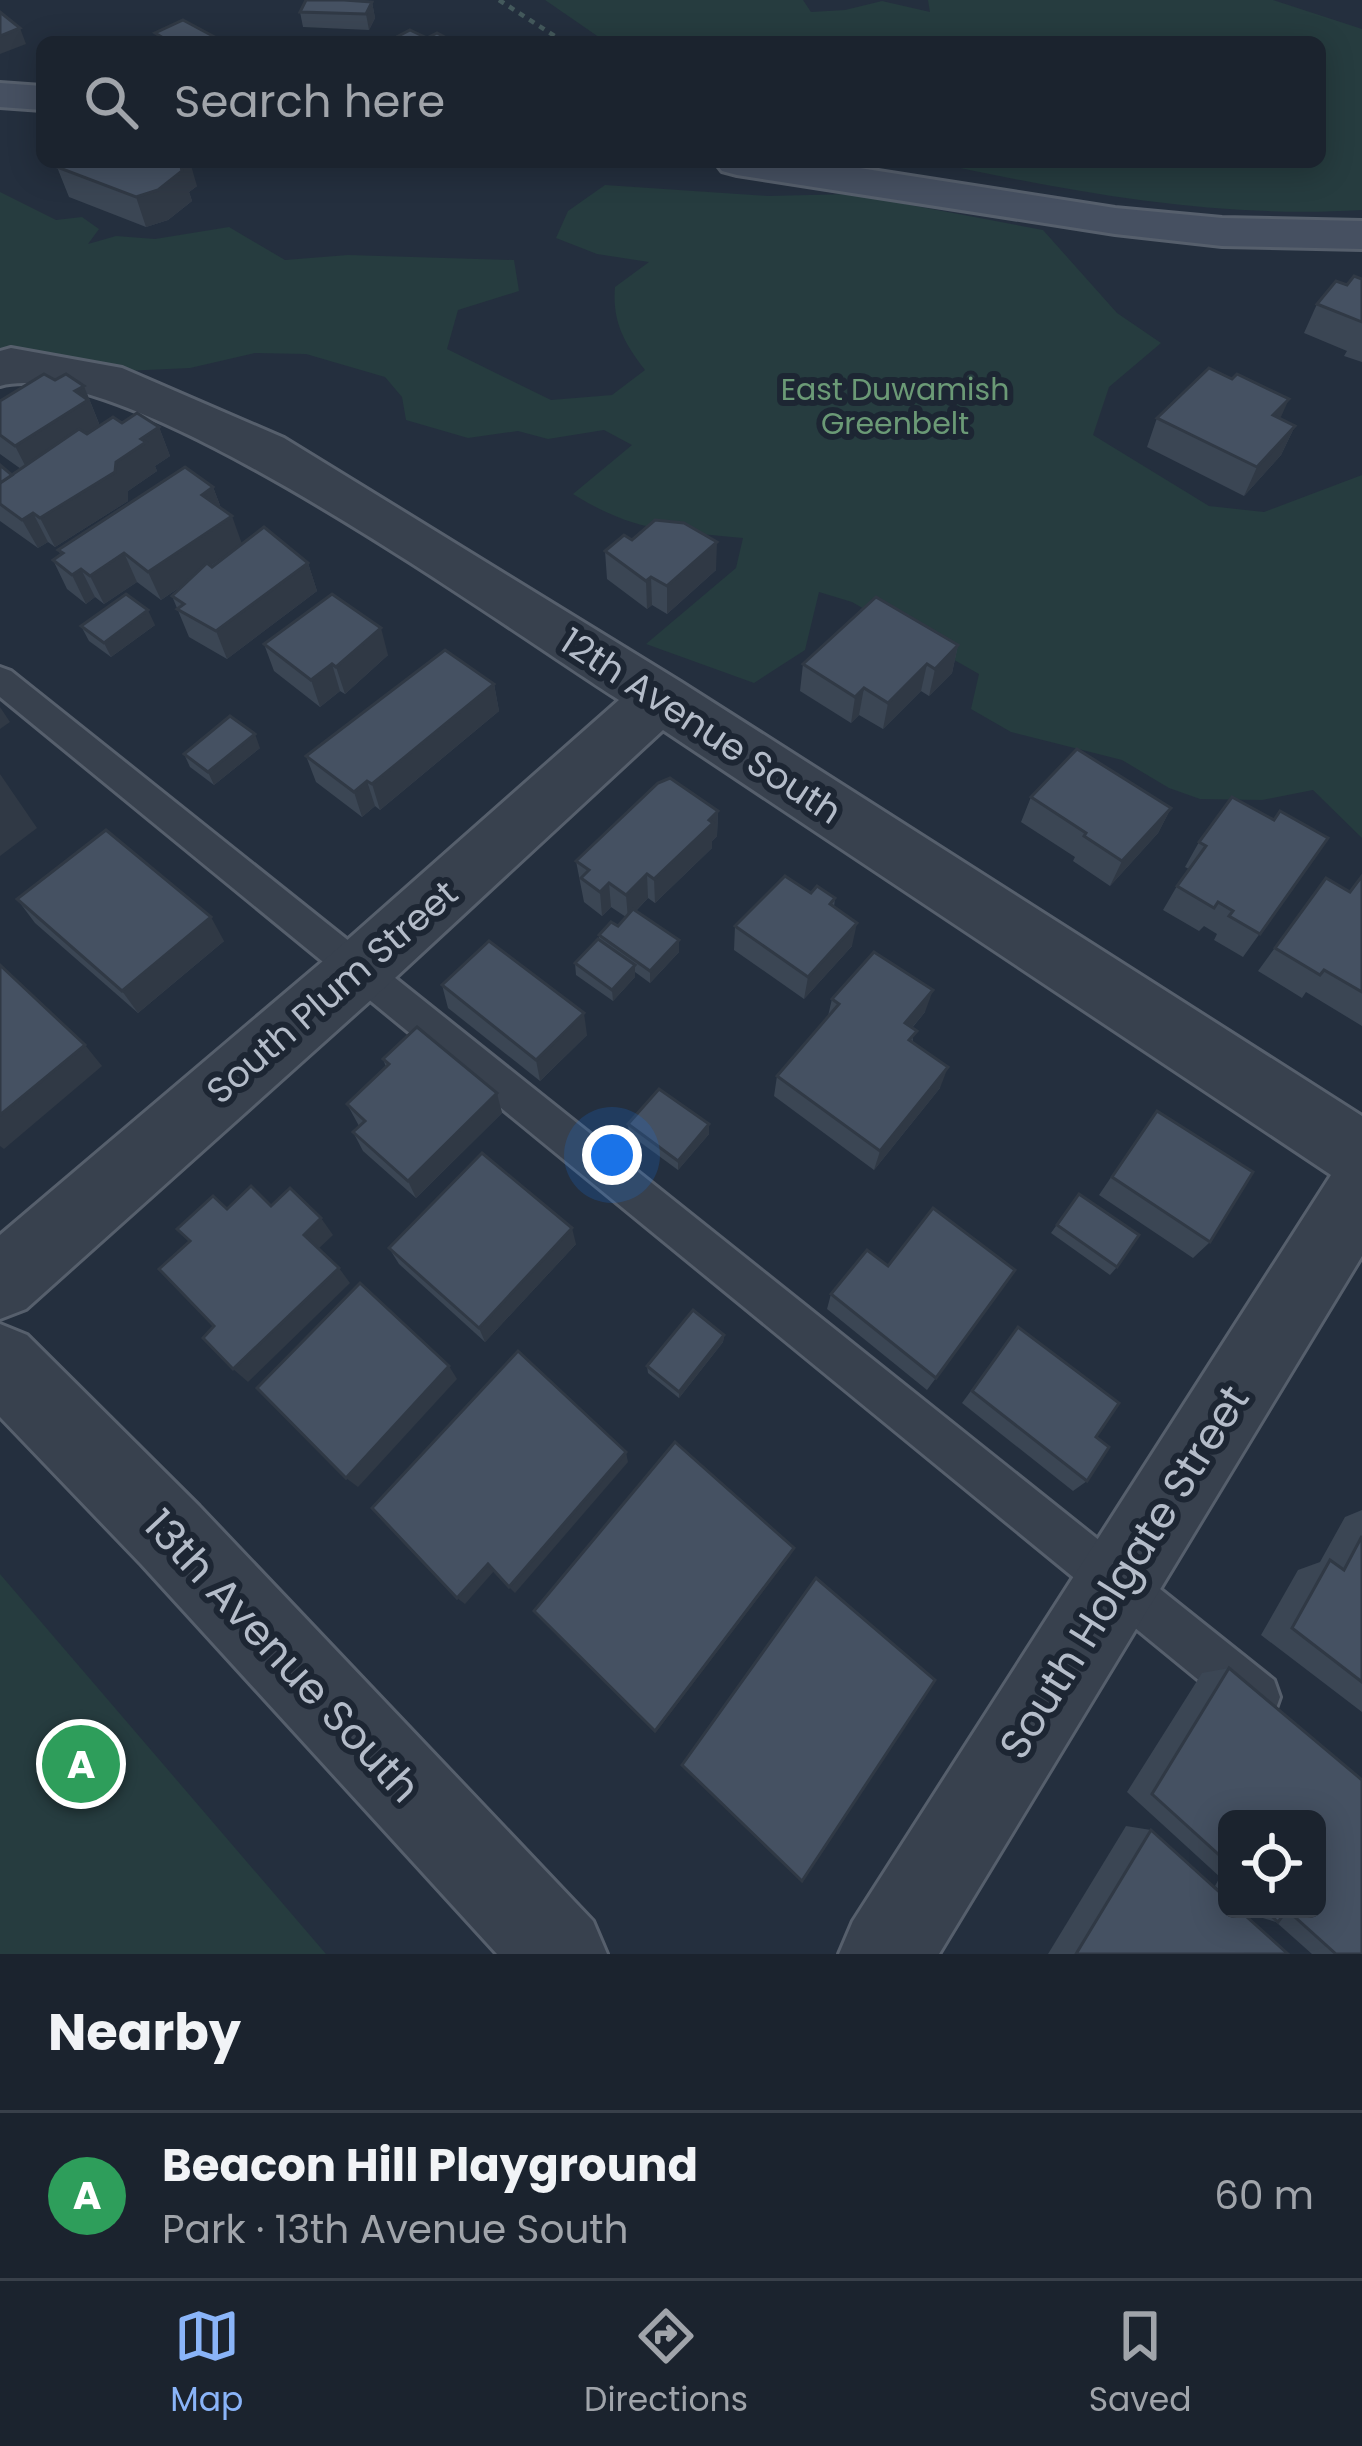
<!DOCTYPE html>
<html lang="en">
<head>
<meta charset="utf-8">
<style>
	body { margin:0; font-family:Poppins,sans-serif; background:#242b36; color:#f1f3f6 }
	.controls { position:absolute; right:36px; bottom:36px; display:grid; overflow:hidden; border-radius:18px; box-shadow:0 6px 30px #0003 }
	.controls button { width:108px; height:108px; display:grid; place-items:center; padding:0; border:0; border-bottom:3px solid #39404a; background:#1b232e; color:#f1f3f6; font:60px sans-serif }
	.you { position:absolute; left:612px; top:1155px; width:42px; height:42px; margin:-30px; border:9px solid #fff; border-radius:50%; background:#1a73e8; box-shadow:0 0 0 18px #1a73e833 }
	.badge { display:grid; place-items:center; width:78px; height:78px; border-radius:50%; background:#8ab4f8; color:#fff; font-size:39px; font-weight:700 }
	.pin { position:absolute; translate:-50% -50%; border:6px solid #fff; box-shadow:0 3px 12px #0006 }
	.list { margin:0; padding:0; list-style:none }
	h2 { display:flex; justify-content:space-between; align-items:center; height:156px; margin:0; padding:0 48px; font-size:51px }
	h2 small { font-size:39px; font-weight:400; color:#a0a4aa }
	.list li { display:grid; grid-template-columns:78px 1fr auto; gap:36px; align-items:center; box-sizing:border-box; height:168px; padding:0 48px; border-top:3px solid #39404a }
	.list b { display:block; font-size:45px; white-space:nowrap }
	.list p { margin:0; font-size:39px; white-space:nowrap; color:#a0a4aa }
	.list em { font-size:39px; font-style:normal; color:#a0a4aa }
	.icon { flex:none; width:66px; height:66px; fill:none; stroke:currentColor; stroke-width:2; stroke-linecap:round; stroke-linejoin:round }
	.map { position:relative; flex:none; width:1362px; height:1954px; overflow:hidden }
	.search { position:absolute; background:#1b232e; box-shadow:0 6px 30px #0003; left:36px; right:36px; top:36px; height:132px; display:flex; align-items:center; gap:30px; box-sizing:border-box; padding:0 42px; border-radius:18px; color:#a0a4aa; font-size:45px }
	.sheet { height:324px; background:#1b232e }
	nav { display:flex; justify-content:space-around; align-items:center; box-sizing:border-box; height:168px; border-top:3px solid #39404a; background:#1b232e; font-size:33px; color:#a0a4aa }
	nav a { display:grid; justify-items:center; gap:6px }
	nav .on { color:#8ab4f8 }
	.map>svg:first-child { display:block }
</style>
</head>
<body>
<div class="map">
<svg width="1362" height="1954" viewBox="0 0 1362 1954">
	<rect width="100%" height="100%" fill="#242f3e"/>
	<g fill="#263c3f">
		<path d="M545 0H803L811 12 845 10 882 1 930 12 928 0H1273L1362 29V210C1215 219 1074 192 931 162H1320V42H606Z"/>
		<path d="M605 185 768 196 852 194 1043 230 1117 313 1161 343 1109 387 1093 435 1209 506 1264 512 1362 475V838L1313 790 1262 800 1200 799 1169 788 1122 760 1011 732 971 709 979 674 852 602 819 592 805 650 754 683 646 644 736 568 743 538C673 531 635 533 573 494L632 445 604 430 548 439 518 431 468 438 406 420 402 397 385 377 306 354 255 353 190 368 102 372 0 350V192L56 220 82 217 99 229 88 244 116 236 155 239 229 227 285 260 348 255 514 260 519 291 458 310 447 349 551 400 612 395 645 370C624 343 612 321 615 287L649 262 597 254 556 238 568 211Z"/>
		<polygon points="0,1574 326,1954 0,1954"/>
	</g>
	<g fill="none" stroke-linecap="round" stroke-linejoin="round">
		<g stroke="#565f6c" stroke-width="6">
			<polygon id="service" points="0,667 11,671 1274,1680 1280,1697 1274,1714 1257,1720 1240,1714 0,697"/>
		</g>
		<g stroke="#565f6c" stroke-width="6">
			<g id="minor">
				<path d="M11 348 122 368 284 438 681 682 1362 1116V1256L939 1954H839L853 1921 1331 1175 663 730 382 990 26 1309 0 1319V1235L336 950 619 700C502 626 126 352 0 386V351Z"/>
				<polygon points="0,1324 27,1335 199,1506 593,1921 607,1954 497,1954 141,1564 0,1417"/>
			</g>
		</g>
		<g stroke="#565f6c" stroke-width="6">
			<g id="secondary">
				<polygon points="0,83 42,86 42,110 0,107"/>
				<polygon points="715,162 821,162 1115,208 1222,218 1362,221 1362,249 1222,246 1115,234 737,175 722,171"/>
			</g>
		</g>
		<polyline stroke="#44595c" stroke-width="4.5" stroke-dasharray="6 6" stroke-linecap="butt" points="499,0 564,42"/>
		<use href="#service" fill="#38414e" fill-rule="evenodd"/>
		<use href="#minor" fill="#38414e" fill-rule="evenodd"/>
		<use href="#secondary" fill="#465061" fill-rule="evenodd"/>
	</g>
	<g fill="#3b4654">
		<polygon points="372,2 375,18 369,30 303,27 300,12"/>
		<polygon points="57,167 197,186 189,192 192,201 168,220 146,227 69,197"/>
		<polygon points="1362,279 1362,362 1344,356 1347,351 1304,333 1317,304 1347,285"/>
		<polygon points="55,380 84,386 100,426 122,423 159,427 170,456 155,466 157,471 128,491 128,501 55,547 48,542 38,548 0,521 0,465 12,475 21,469 0,454 0,401"/>
		<polygon points="1157,418 1280,419 1295,426 1281,455 1244,496 1147,447"/>
		<polygon points="213,487 221,508 242,544 308,563 317,591 227,659 189,637 172,596 186,583 161,600 137,582 104,604 95,597 86,604 67,589 53,560 61,555 58,550"/>
		<polygon points="632,540 716,570 667,614 652,605 647,609 607,579 605,551"/>
		<polygon points="155,625 111,657 89,641 81,626"/>
		<polygon points="264,644 388,655 345,694 340,691 320,707 274,671"/>
		<polygon points="958,645 952,673 929,696 921,691 883,729 859,715 851,723 800,691 803,664"/>
		<polygon points="494,684 499,711 380,810 375,806 362,817 316,782 306,756"/>
		<polygon points="260,748 214,785 190,767 184,754"/>
		<polygon points="1031,797 1171,808 1158,833 1110,886 1073,861 1075,857 1021,822"/>
		<polygon points="718,811 717,836 712,841 712,848 655,903 648,898 636,911 679,952 650,983 635,972 635,977 613,1001 576,975 575,963 599,940 599,935 618,926 626,917 611,907 602,916 584,902 576,861"/>
		<polygon points="1274,820 1328,838 1243,957 1214,940 1217,934 1204,926 1199,931 1163,910 1177,886 1189,869 1185,867 1199,842"/>
		<polygon points="1362,875 1362,1026 1306,992 1302,998 1258,971 1326,878 1349,892"/>
		<polygon points="811,893 835,898 834,907 852,946 804,999 734,950 735,926"/>
		<polygon points="17,899 224,941 138,1013 35,923"/>
		<polygon points="442,985 587,1035 540,1081 448,1008"/>
		<polygon points="832,999 925,1012 912,1028 913,1043 940,1088 874,1170 774,1096 777,1076 828,1016"/>
		<polygon points="383,1059 497,1093 502,1113 416,1198 363,1151 353,1132 359,1126 347,1104 386,1067"/>
		<polygon points="628,1124 709,1134 678,1170 629,1134"/>
		<polygon points="1143,1130 1210,1242 1193,1258 1099,1195"/>
		<polygon points="1079,1194 1117,1267 1110,1275 1051,1233"/>
		<polygon points="576,1244 485,1342 399,1264 389,1248"/>
		<polygon points="888,1266 1005,1285 927,1390 827,1309 831,1294"/>
		<polygon points="1018,1327 1096,1437 1087,1481 1073,1491 962,1403"/>
		<polygon points="724,1335 723,1342 679,1398 648,1373 647,1366"/>
		<polygon points="1362,1510 1362,1712 1261,1635 1298,1570 1320,1562 1345,1517"/>
		<polygon points="1229,1668 1362,1954 1312,1954 1276,1922 1246,1913 1241,1909 1317,1909 1227,1819 1227,1897 1215,1886 1220,1877 1127,1792 1202,1673"/>
		<polygon points="1126,1826 1151,1830 1288,1954 1048,1954"/>
	</g>
	<g fill="#303945">
		<polygon points="372,2 375,18 369,30 366,14"/>
		<polygon points="20,28 26,44 0,54 0,36"/>
		<polygon points="179,162 190,162 197,186 189,192 192,201 168,220 146,227 136,197"/>
		<polygon points="84,386 101,429 30,475 15,446 75,391"/>
		<polygon points="1289,399 1276,428 1273,415"/>
		<polygon points="1295,426 1281,455 1244,496 1257,467"/>
		<polygon points="159,427 170,456 155,466 157,471 128,491 128,501 55,547 40,518"/>
		<polygon points="213,487 224,516 202,495"/>
		<polygon points="33,513 48,542 38,548 22,520"/>
		<polygon points="232,516 242,544 161,600 148,572"/>
		<polygon points="717,542 716,570 667,614 667,586"/>
		<polygon points="124,553 137,582 104,604 90,576"/>
		<polygon points="308,563 317,591 227,659 216,631"/>
		<polygon points="81,569 95,597 86,604 72,575"/>
		<polygon points="651,577 652,605 647,609 646,581"/>
		<polygon points="148,610 155,625 111,657 104,643"/>
		<polygon points="381,628 388,655 345,694 336,667"/>
		<polygon points="958,645 952,673 929,696 935,669"/>
		<polygon points="332,664 340,691 320,707 311,680"/>
		<polygon points="927,664 921,691 883,729 888,703"/>
		<polygon points="494,684 499,711 380,810 372,784"/>
		<polygon points="864,688 859,715 851,723 855,697"/>
		<polygon points="0,707 10,722 0,729"/>
		<polygon points="255,734 260,748 214,785 208,772"/>
		<polygon points="0,774 37,828 0,856"/>
		<polygon points="367,781 375,806 362,817 354,792"/>
		<polygon points="1171,808 1158,833 1110,886 1122,861"/>
		<polygon points="718,811 717,836 712,841 712,848 655,903 654,879"/>
		<polygon points="647,874 648,898 628,919 626,895"/>
		<polygon points="609,883 611,907 602,916 600,892"/>
		<polygon points="211,917 224,941 138,1013 122,991"/>
		<polygon points="857,923 852,946 804,999 808,977"/>
		<polygon points="679,940 679,952 650,983 650,971"/>
		<polygon points="635,965 635,977 613,1001 612,990"/>
		<polygon points="933,990 925,1012 898,1044 905,1023"/>
		<polygon points="584,1013 587,1035 540,1081 536,1060"/>
		<polygon points="85,1045 102,1066 4,1149 0,1146 0,1115"/>
		<polygon points="948,1067 940,1088 874,1170 880,1151"/>
		<polygon points="497,1093 502,1113 416,1198 408,1181"/>
		<polygon points="709,1124 709,1134 678,1170 678,1161"/>
		<polygon points="321,1218 333,1235 316,1251 304,1235"/>
		<polygon points="572,1228 576,1244 485,1342 479,1328"/>
		<polygon points="339,1268 350,1283 248,1382 233,1369"/>
		<polygon points="724,1335 723,1342 679,1398 679,1392"/>
		<polygon points="449,1366 457,1379 358,1487 346,1478"/>
		<polygon points="626,1452 628,1462 515,1593 509,1587"/>
		<polygon points="794,1548 790,1556 656,1732 655,1731"/>
		<polygon points="488,1564 494,1571 465,1604 457,1598"/>
	</g>
	<g fill="#455162" stroke="#303945" stroke-width="3">
		<polygon points="306,0 344,0 372,2 366,14 300,12"/>
		<polygon points="0,12 20,28 0,36"/>
		<polygon points="183,20 224,42 170,42 155,33"/>
		<polygon points="410,30 427,38 437,33 450,40 446,42 387,42"/>
		<polygon points="66,162 180,162 182,171 158,190 136,197 57,167"/>
		<polygon points="1354,276 1362,279 1362,322 1317,304 1336,281 1347,285"/>
		<polygon points="1209,368 1232,379 1237,374 1289,399 1273,415 1295,426 1257,467 1157,418"/>
		<polygon points="44,374 55,380 66,374 84,386 75,391 88,400 15,446 0,435 0,401"/>
		<polygon points="137,413 159,427 141,439 146,442 116,462 115,472 40,518 33,513 22,520 0,504 0,483 79,429 87,434 113,417 122,423"/>
		<polygon points="0,465 12,475 0,483"/>
		<polygon points="185,467 213,487 202,495 232,516 148,572 124,553 90,576 81,569 72,575 53,560 63,553 58,550"/>
		<polygon points="655,520 684,523 717,542 667,586 651,577 646,581 605,551 624,535 632,540"/>
		<polygon points="264,527 308,563 216,631 177,609 184,604 172,596 207,563 212,567"/>
		<polygon points="126,594 148,610 104,643 81,626"/>
		<polygon points="332,594 381,628 336,667 332,664 311,680 264,644"/>
		<polygon points="876,597 958,645 935,669 927,664 888,703 864,688 855,697 803,664"/>
		<polygon points="445,650 494,684 372,784 367,781 354,792 306,756"/>
		<polygon points="230,716 255,734 208,772 184,754"/>
		<polygon points="1077,749 1171,808 1122,861 1084,836 1086,833 1031,797"/>
		<polygon points="670,778 718,811 709,820 713,823 654,879 647,874 626,895 609,883 600,892 581,878 589,870 576,861 658,783"/>
		<polygon points="1232,797 1274,820 1280,811 1328,838 1260,934 1229,916 1233,911 1218,902 1214,908 1177,886 1206,846 1199,842"/>
		<polygon points="106,830 211,917 122,991 17,899"/>
		<polygon points="785,876 811,893 817,886 835,898 830,904 857,923 808,977 735,926"/>
		<polygon points="1362,876 1362,992 1324,970 1320,975 1275,948 1326,878 1350,892"/>
		<polygon points="633,909 679,940 650,971 599,935 611,922 618,926"/>
		<polygon points="598,939 635,965 612,990 575,963"/>
		<polygon points="489,941 584,1013 536,1060 442,985"/>
		<polygon points="874,952 933,990 905,1023 917,1031 909,1040 948,1067 880,1151 777,1076 839,1004 832,999"/>
		<polygon points="0,965 85,1045 0,1115"/>
		<polygon points="417,1027 497,1093 408,1181 353,1132 365,1121 347,1104 389,1064 383,1059"/>
		<polygon points="659,1089 709,1124 678,1161 628,1124"/>
		<polygon points="1157,1111 1253,1172 1210,1242 1112,1177"/>
		<polygon points="482,1153 572,1228 479,1328 389,1248"/>
		<polygon points="251,1186 271,1206 290,1188 321,1218 304,1235 339,1268 233,1369 203,1338 214,1326 159,1269 190,1241 177,1229 213,1196 227,1209"/>
		<polygon points="1079,1194 1139,1235 1117,1267 1057,1225"/>
		<polygon points="933,1208 1015,1270 936,1378 831,1294 867,1250 888,1266"/>
		<polygon points="360,1283 449,1366 346,1478 257,1388"/>
		<polygon points="693,1310 724,1335 679,1392 647,1366"/>
		<polygon points="1018,1327 1119,1403 1096,1437 1109,1447 1087,1481 972,1391"/>
		<polygon points="518,1351 626,1452 509,1587 488,1564 457,1598 372,1508"/>
		<polygon points="675,1442 794,1548 655,1731 534,1611"/>
		<polygon points="1362,1536 1362,1682 1292,1628 1330,1560 1344,1570"/>
		<polygon points="816,1578 935,1680 802,1881 682,1765"/>
		<polygon points="1229,1668 1362,1780 1362,1954 1336,1954 1287,1910 1278,1922 1264,1909 1317,1909 1317,1819 1227,1819 1227,1862 1152,1794"/>
		<polygon points="1151,1830 1227,1899 1227,1909 1238,1909 1288,1954 1076,1954"/>
	</g>
	<g text-anchor="middle" dominant-baseline="central" stroke-width="12" stroke-linejoin="round" paint-order="stroke">
		<g font-size="30" fill="#6b9a76" stroke="#1d2633">
			<text x="895" y="389">East Duwamish<tspan x="895" dy="34">Greenbelt</tspan></text>
		</g>
		<g font-size="36" fill="#b4bcc9" stroke="#1d2633">
			<text transform="translate(701 726) rotate(33)">12th Avenue South</text>
			<text transform="translate(332 992) rotate(-41)">South Plum Street</text>
		</g>
		<g font-size="42" fill="#b4bcc9" stroke="#1d2633">
			<text transform="translate(1124 1572) rotate(-58)">South Holgate Street</text>
			<text transform="translate(282 1656) rotate(47)">13th Avenue South</text>
		</g>
	</g>
</svg>
<div class="controls">
<button><svg class="icon" aria-label="locate" viewBox="0 0 24 24"><circle cx="12" cy="12" r="6"/><path d="M12 2v4M12 18v4M2 12h4M18 12h4"/></svg></button>
</div>
<div class="you"></div>
<div class="pin badge" style="left:81px;top:1764px;background:#2e9e5b">A</div>
<div class="search"><svg class="icon" aria-label="search" viewBox="0 0 24 24"><circle cx="10" cy="10" r="6"/><path d="M15 15l6 6"/></svg>Search here</div>
</div>
<section class="sheet">
<h2>Nearby<small></small></h2>
<ul class="list">
<li><span class="badge" style="background:#2e9e5b">A</span><div><b>Beacon Hill Playground</b><p>Park · 13th Avenue South</p></div><em>60 m</em></li>
</ul>
</section>
<nav>
<a class="on"><svg class="icon" aria-label="map" viewBox="0 0 24 24"><path d="M3 6l6-2 6 2 6-2v14l-6 2-6-2-6 2zM9 4v14M15 6v14"/></svg>Map</a>
<a><svg class="icon" aria-label="directions" viewBox="0 0 24 24"><path d="M12 3l9 9-9 9-9-9zM9 14v-3h6M13 9l2 2-2 2"/></svg>Directions</a>
<a><svg class="icon" aria-label="saved" viewBox="0 0 24 24"><path d="M7 4h10v16l-5-4-5 4z"/></svg>Saved</a>
</nav>
</body>
</html>
